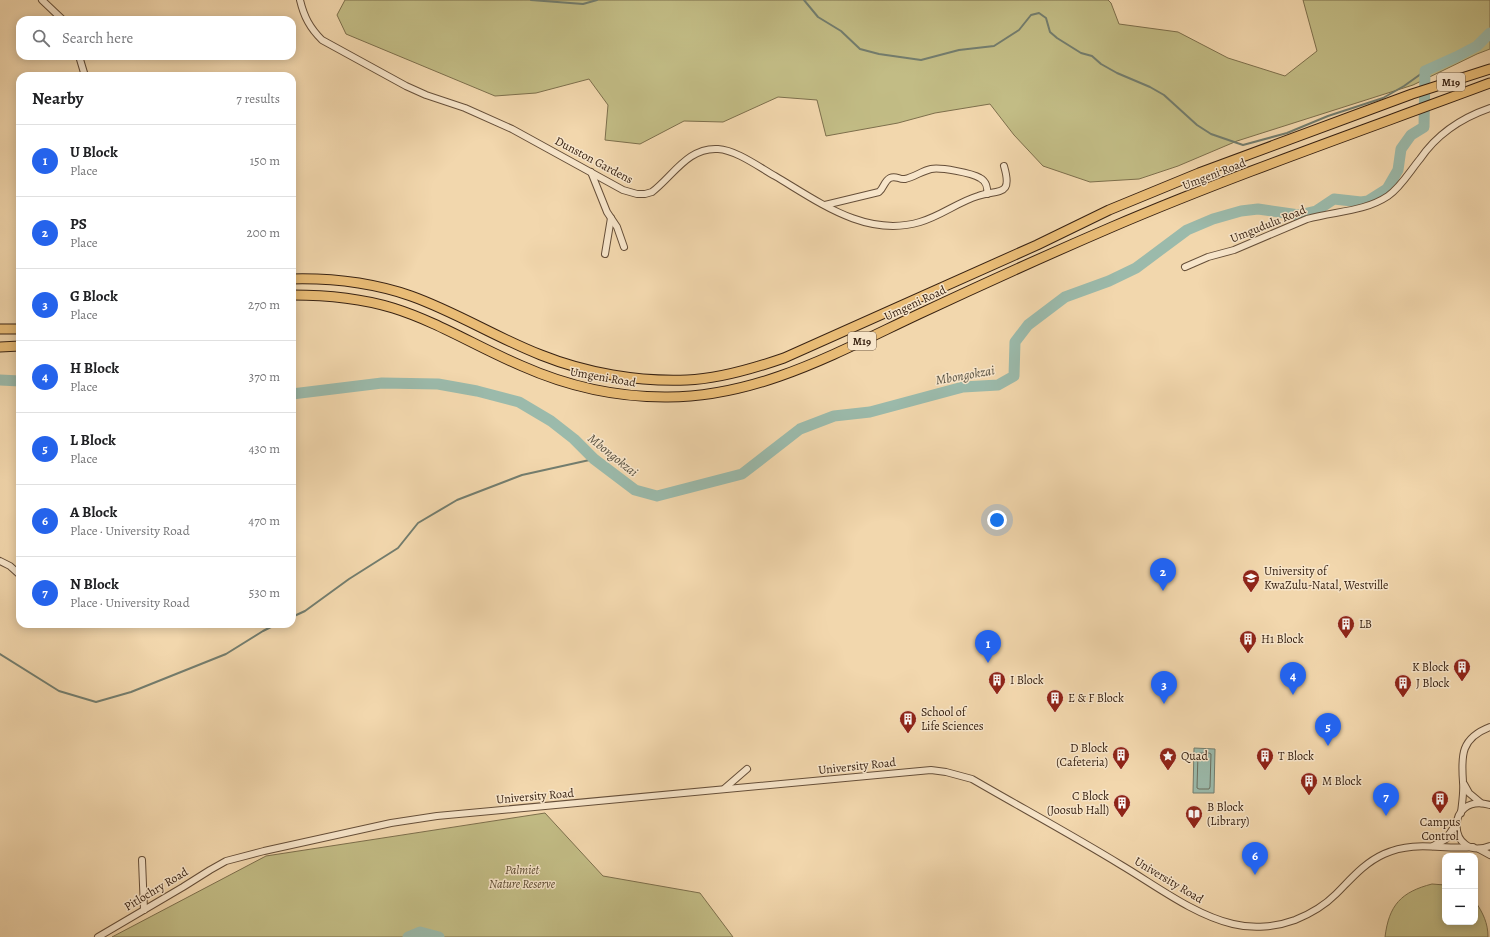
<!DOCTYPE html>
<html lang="en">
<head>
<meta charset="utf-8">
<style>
	body { margin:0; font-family:Alegreya,serif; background:#f2f2f2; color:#202124 }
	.controls { position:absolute; right:12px; bottom:12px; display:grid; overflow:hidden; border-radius:8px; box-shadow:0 2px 10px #0003 }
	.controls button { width:36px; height:36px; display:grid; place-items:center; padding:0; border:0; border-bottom:1px solid #e0e0e0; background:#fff; color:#202124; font:20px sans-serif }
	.you { position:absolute; left:997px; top:520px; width:14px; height:14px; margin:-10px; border:3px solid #fff; border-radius:50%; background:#1a73e8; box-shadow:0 0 0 6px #1a73e833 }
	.badge { display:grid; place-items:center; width:26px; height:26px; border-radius:50%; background:#2563eb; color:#fff; font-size:13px; font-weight:700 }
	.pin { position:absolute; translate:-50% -33px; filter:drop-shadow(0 1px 2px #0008) }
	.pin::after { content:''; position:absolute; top:21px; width:14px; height:12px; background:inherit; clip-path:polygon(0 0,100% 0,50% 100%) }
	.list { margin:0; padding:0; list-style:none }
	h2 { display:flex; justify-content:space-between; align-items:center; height:52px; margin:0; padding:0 16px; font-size:17px }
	h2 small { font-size:13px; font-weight:400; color:#757577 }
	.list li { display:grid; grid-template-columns:26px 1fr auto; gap:12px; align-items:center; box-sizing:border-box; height:72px; padding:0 16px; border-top:1px solid #e0e0e0 }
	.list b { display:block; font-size:15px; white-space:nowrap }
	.list p { margin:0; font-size:13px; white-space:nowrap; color:#757577 }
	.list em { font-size:13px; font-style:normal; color:#757577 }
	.icon { flex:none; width:22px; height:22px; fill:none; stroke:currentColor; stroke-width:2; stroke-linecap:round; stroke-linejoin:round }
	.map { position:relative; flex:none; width:1490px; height:937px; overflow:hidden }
	.search { position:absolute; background:#fff; box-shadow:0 2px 10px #0003; left:16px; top:16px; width:280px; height:44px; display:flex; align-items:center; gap:10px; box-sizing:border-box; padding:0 14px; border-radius:12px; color:#757577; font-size:15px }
	.panel { position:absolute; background:#fff; box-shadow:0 2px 10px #0003; left:16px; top:72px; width:280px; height:556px; border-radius:12px }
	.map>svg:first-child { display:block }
</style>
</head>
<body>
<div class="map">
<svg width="1490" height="937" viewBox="0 0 1490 937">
	<rect width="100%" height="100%" fill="#f2d7ad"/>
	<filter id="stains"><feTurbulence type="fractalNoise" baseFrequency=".005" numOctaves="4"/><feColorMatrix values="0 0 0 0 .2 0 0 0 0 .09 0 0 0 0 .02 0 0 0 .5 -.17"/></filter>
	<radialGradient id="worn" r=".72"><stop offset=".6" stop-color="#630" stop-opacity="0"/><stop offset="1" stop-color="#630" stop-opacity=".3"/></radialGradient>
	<g fill="#c2bc85" stroke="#7d6f4c">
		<polygon points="345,0 1108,0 1111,3 1119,24 1178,32 1228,58 1285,76 1317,51 1303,0 1490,0 1490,49 1477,54 1413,85 1237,141 1178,166 1139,179 1090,182 1043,166 1014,135 990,104 935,113 898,123 826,136 817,100 778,97 723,122 684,121 640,144 605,140 608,105 589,79 536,93 495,96 346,34 337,15"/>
		<polygon points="545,813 603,876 700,893 733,937 112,937 266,856"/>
		<path d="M1432 884 1445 885V922H1475V901C1483 913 1488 923 1488 937H1385C1389 905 1401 892 1432 884Z"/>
	</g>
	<polygon fill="#9bbaab" stroke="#737d6e" points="1194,748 1215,749 1214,793 1193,793"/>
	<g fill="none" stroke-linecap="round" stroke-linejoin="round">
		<polygon stroke="#6a6e5e" stroke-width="1" points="1200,753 1209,753 1211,754 1210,787 1209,789 1199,789 1197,788 1198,754"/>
		<g stroke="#737d6e" stroke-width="2">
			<polyline points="531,0 583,4 597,0"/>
			<polyline points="804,0 818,17 841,31 860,49 879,54 921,60 959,50 994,46 1019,30 1031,15 1039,13 1046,18 1050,32 1057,38 1081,53 1092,56 1101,64 1117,73 1150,87 1164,95 1197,125 1211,134 1243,145 1287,133 1328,116 1383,98 1404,86 1425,71"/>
			<polyline points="292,617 305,611 349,579 398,548 418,523 457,500 522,475 594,459"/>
			<polyline points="0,654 59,691 96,702 131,692 226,654 263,631 277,624"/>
		</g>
		<g stroke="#9bbaab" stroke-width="11">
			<polyline points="0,380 20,381"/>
			<polyline points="292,394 382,383 438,384 477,391 519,402 551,421 574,439 594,459 635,490 657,496 742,474 800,429 834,416 870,412 963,387 998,385 1014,376 1015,342 1028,325 1065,297 1109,281 1136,268 1187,230 1213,219 1241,211 1258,209 1299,215 1316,211 1334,199 1361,202 1368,201 1387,189 1398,170 1401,149 1411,135 1424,127 1425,71 1456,57 1477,46 1490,33"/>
			<polyline points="408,937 420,932 439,937"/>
		</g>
		<g stroke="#664f39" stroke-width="8">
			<g id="minor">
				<polyline points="42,0 63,20"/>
				<path d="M300 0C304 17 310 28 322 40L406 86 426 95 465 108 512 129 623 190 637 194H645L652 192C673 176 688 147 718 149 736 150 759 167 775 176 819 202 866 238 920 222 941 216 958 202 978 196 999 189 1013 197 1004 166"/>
				<polyline points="79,56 85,76"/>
				<polyline points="591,172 607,212 617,227 624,247"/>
				<path d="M825 205 879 192C884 188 884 181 890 178 896 175 899 180 905 179 914 177 922 171 931 169 940 167 972 173 980 178 986 181 988 188 987 194"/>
				<polyline points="605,254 611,218"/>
				<path d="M1185 267 1208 257 1234 250 1307 219C1335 211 1364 212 1388 196 1401 187 1410 171 1420 159 1437 134 1461 118 1490 108"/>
				<polyline points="0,561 10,566 20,575"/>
				<polyline points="1464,784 1469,793 1481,803"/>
				<polyline points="725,788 747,769"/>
				<path d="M1490 805C1444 792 1447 862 1490 846"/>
				<path d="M1461 813C1462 803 1464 792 1463 782 1461 755 1461 738 1490 727"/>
				<polyline points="1433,846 1446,839 1456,824"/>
				<polyline points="1479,849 1490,855"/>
				<polyline points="142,860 144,910"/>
				<path d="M98 937 183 887 210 870 226 861 264 851 391 823 437 816 931 770 946 772 972 779C1022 808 1072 835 1121 865 1155 885 1194 915 1233 924 1253 929 1276 927 1295 920 1310 914 1325 905 1336 894 1351 879 1364 863 1384 854 1415 840 1441 850 1473 847"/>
			</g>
		</g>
		<g stroke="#382212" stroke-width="11">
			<g id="highway">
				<path d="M292 279C332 278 373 283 411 296 456 312 497 338 541 355 586 373 638 382 687 380 717 379 755 368 784 358L1037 245 1109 210 1199 173 1412 94 1490 69"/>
				<path d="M292 295C326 295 360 298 393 308 438 322 479 348 522 366 567 386 616 397 665 397 757 398 838 352 919 314 983 284 1047 255 1112 227 1236 174 1364 130 1490 83"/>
				<polyline points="0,329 20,329"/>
				<polyline points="0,347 20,346"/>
			</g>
		</g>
		<use href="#minor" stroke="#f7e5ca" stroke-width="6"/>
		<use href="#highway" stroke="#e9bc76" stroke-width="9"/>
	</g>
	<defs>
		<g id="university-pin" transform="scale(0.9)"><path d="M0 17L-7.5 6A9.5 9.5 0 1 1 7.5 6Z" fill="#8f2418" stroke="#f7e5ca"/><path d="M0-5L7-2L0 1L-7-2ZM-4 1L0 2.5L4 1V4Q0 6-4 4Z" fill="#fff"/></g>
		<g id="building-pin" transform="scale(0.9)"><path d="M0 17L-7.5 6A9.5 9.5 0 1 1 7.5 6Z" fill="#8f2418" stroke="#f7e5ca"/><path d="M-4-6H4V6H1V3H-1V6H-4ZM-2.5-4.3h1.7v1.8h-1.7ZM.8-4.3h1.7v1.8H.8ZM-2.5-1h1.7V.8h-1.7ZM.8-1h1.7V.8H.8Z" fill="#fff"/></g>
		<g id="sight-pin" transform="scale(0.9)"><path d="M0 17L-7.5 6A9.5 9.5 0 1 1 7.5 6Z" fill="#8f2418" stroke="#f7e5ca"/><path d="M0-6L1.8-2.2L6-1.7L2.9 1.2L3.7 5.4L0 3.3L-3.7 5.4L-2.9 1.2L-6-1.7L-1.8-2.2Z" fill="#fff"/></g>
		<g id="library-pin" transform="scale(0.9)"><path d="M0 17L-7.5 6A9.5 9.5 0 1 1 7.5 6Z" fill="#8f2418" stroke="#f7e5ca"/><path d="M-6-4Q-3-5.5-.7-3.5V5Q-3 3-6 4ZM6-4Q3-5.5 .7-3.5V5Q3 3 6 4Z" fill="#fff"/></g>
	</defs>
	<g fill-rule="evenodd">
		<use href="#university-pin" x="1251" y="578"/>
		<use href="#building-pin" x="1346" y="624"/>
		<use href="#building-pin" x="1248" y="639"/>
		<use href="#building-pin" x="1462" y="667"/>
		<use href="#building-pin" x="997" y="680"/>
		<use href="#building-pin" x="1403" y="683"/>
		<use href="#building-pin" x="1055" y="698"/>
		<use href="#building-pin" x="908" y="719"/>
		<use href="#building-pin" x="1121" y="755"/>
		<use href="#sight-pin" x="1168" y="756"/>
		<use href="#building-pin" x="1265" y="756"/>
		<use href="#building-pin" x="1309" y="781"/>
		<use href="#building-pin" x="1440" y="799"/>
		<use href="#building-pin" x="1122" y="803"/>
		<use href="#library-pin" x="1194" y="814"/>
	</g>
	<g text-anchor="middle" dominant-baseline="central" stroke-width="3" stroke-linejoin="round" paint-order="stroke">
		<g fill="#f7e5ca" stroke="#715c49" stroke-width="1">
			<rect x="1437" y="73" width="28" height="18" rx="3"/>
			<rect x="848" y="332" width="28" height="18" rx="3"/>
		</g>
		<g font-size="11" font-weight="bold" fill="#382212">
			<text x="1451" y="82">M19</text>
			<text x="862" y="341">M19</text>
		</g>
		<g font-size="12" fill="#382212" stroke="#f7e5ca">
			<text transform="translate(594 160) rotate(28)">Dunston Gardens</text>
			<text transform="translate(1214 174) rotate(-21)">Umgeni Road</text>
			<text transform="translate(1268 224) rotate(-22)">Umgudulu Road</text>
			<text transform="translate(915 303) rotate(-25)">Umgeni Road</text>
			<text transform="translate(603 377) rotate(10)">Umgeni Road</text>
			<text transform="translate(857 766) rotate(-6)">University Road</text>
			<text transform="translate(535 796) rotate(-5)">University Road</text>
			<text transform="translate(1169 880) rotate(31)">University Road</text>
			<text transform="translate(156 889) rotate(-31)">Pitlochry Road</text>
		</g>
		<g font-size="12" fill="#382212" stroke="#f7e5ca" text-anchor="start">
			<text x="1264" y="571">University of<tspan x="1264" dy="14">KwaZulu-Natal, Westville</tspan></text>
			<text x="1359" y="624">LB</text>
			<text x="1261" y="639">H1 Block</text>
			<text x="1449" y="667" text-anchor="end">K Block</text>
			<text x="1010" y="680">I Block</text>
			<text x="1416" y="683">J Block</text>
			<text x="1068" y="698">E &amp; F Block</text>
			<text x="921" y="712">School of<tspan x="921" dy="14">Life Sciences</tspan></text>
			<text x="1108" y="748" text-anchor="end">D Block<tspan x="1108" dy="14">(Cafeteria)</tspan></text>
			<text x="1181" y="756">Quad</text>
			<text x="1278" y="756">T Block</text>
			<text x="1322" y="781">M Block</text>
			<text x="1109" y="796" text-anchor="end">C Block<tspan x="1109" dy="14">(Joosub Hall)</tspan></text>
			<text x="1207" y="807">B Block<tspan x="1207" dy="14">(Library)</tspan></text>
			<text x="1440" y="822" text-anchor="middle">Campus<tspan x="1440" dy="14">Control</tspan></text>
		</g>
		<g font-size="12" font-style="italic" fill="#5a482f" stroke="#f7e5ca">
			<text x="522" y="870">Palmiet<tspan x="522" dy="14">Nature Reserve</tspan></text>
		</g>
		<g font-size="13" font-style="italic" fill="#565040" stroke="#f7e5ca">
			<text transform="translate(965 375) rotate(-10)">Mbongokzai</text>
			<text transform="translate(613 455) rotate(39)">Mbongokzai</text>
		</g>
	</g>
	<rect width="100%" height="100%" filter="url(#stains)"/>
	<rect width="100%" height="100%" fill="url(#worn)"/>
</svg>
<div class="controls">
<button>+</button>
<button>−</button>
</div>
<div class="you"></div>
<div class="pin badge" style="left:988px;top:663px">1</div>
<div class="pin badge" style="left:1163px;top:591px">2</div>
<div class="pin badge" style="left:1164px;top:704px">3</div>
<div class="pin badge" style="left:1293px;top:695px">4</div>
<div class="pin badge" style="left:1328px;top:746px">5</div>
<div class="pin badge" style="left:1255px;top:875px">6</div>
<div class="pin badge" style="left:1386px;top:816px">7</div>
<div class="search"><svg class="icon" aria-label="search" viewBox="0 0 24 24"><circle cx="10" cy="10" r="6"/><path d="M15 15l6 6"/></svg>Search here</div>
<section class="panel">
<h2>Nearby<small>7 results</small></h2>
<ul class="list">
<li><span class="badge">1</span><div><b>U Block</b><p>Place</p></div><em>150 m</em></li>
<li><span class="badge">2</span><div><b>PS</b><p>Place</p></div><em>200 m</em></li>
<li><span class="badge">3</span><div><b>G Block</b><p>Place</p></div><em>270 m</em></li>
<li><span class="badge">4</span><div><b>H Block</b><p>Place</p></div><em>370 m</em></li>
<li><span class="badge">5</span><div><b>L Block</b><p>Place</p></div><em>430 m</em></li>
<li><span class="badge">6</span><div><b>A Block</b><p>Place · University Road</p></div><em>470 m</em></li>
<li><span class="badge">7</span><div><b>N Block</b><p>Place · University Road</p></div><em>530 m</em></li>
</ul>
</section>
</div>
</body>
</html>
